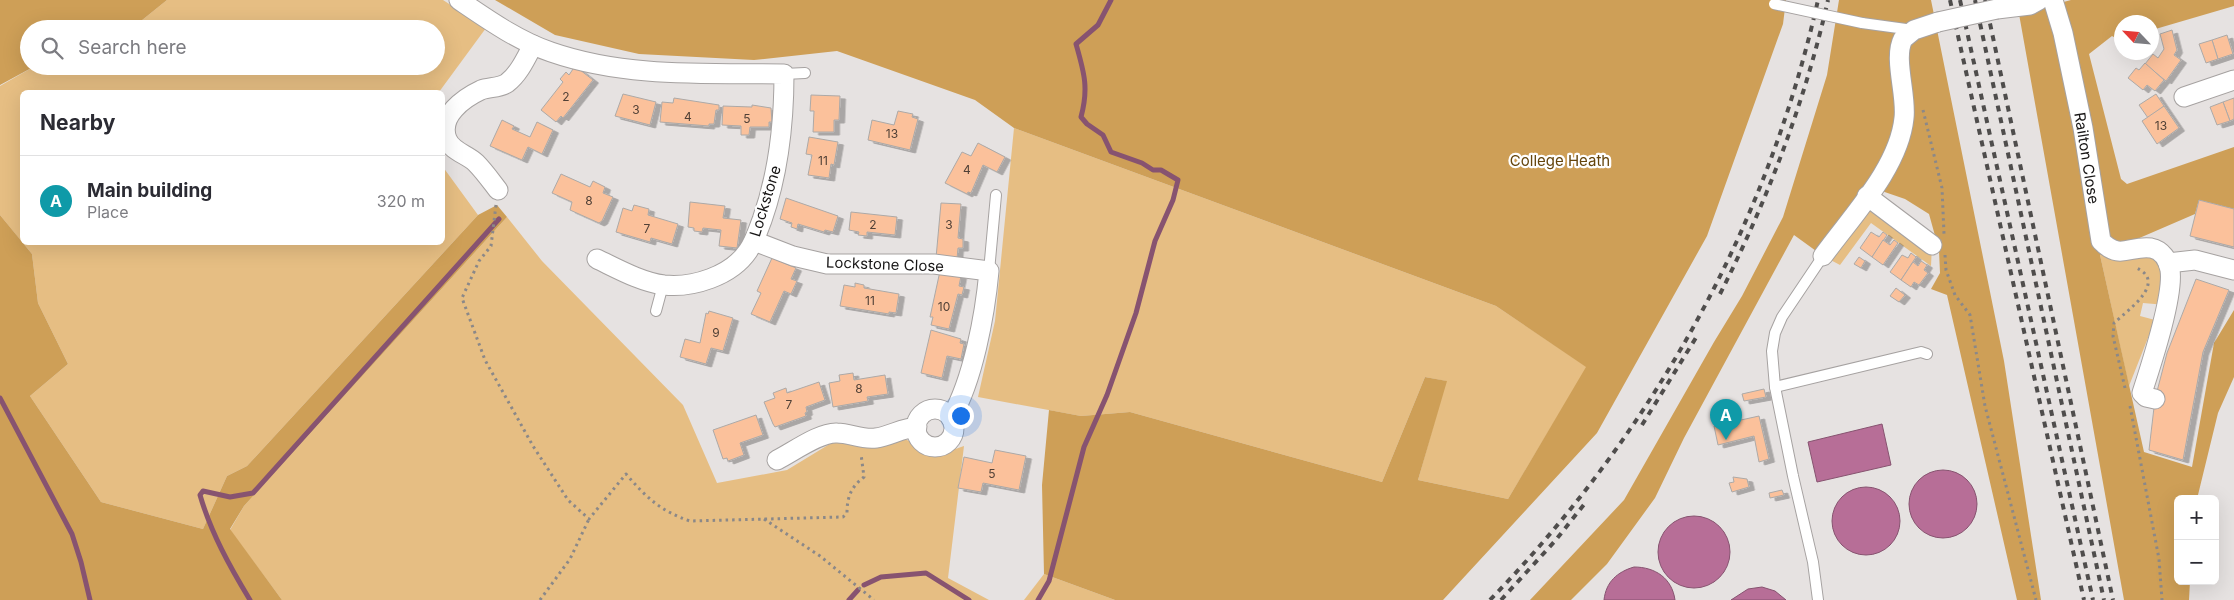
<!DOCTYPE html>
<html lang="en">
<head>
<meta charset="utf-8">
<style>
	body { margin:0; font-family:Inter,sans-serif; background:#f2f2f3; color:#2b2b33 }
	.controls { position:absolute; right:15px; bottom:15px; display:grid; overflow:hidden; border-radius:8px; box-shadow:0 5px 20px #0002 }
	.controls button { width:45px; height:45px; display:grid; place-items:center; padding:0; border:0; border-bottom:1px solid #e1e1e2; background:#fff; color:#2b2b33; font:25px sans-serif }
	.compass { position:absolute; left:2114px; top:15px; width:45px; height:45px; border-radius:50%; background:#fff; box-shadow:0 5px 20px #0002; rotate:296deg }
	.you { position:absolute; left:960px; top:415px; width:18px; height:18px; margin:-12px; border:4px solid #fff; border-radius:50%; background:#1a73e8; box-shadow:0 0 0 8px #1a73e833 }
	.badge { display:grid; place-items:center; width:32px; height:32px; border-radius:50%; background:#0a6f1e; color:#fff; font-size:16px; font-weight:700 }
	.pin { position:absolute; translate:-50% -41px; filter:drop-shadow(0 1px 2px #0008) }
	.pin::after { content:''; position:absolute; top:26px; width:18px; height:15px; background:inherit; clip-path:polygon(0 0,100% 0,50% 100%) }
	.list { margin:0; padding:0; list-style:none }
	h2 { display:flex; justify-content:space-between; align-items:center; height:65px; margin:0; padding:0 20px; font-size:21px }
	h2 small { font-size:16px; font-weight:400; color:#7c7c81 }
	.list li { display:grid; grid-template-columns:32px 1fr auto; gap:15px; align-items:center; box-sizing:border-box; height:90px; padding:0 20px; border-top:1px solid #e1e1e2 }
	.list b { display:block; font-size:19px; white-space:nowrap }
	.list p { margin:0; font-size:16px; white-space:nowrap; color:#7c7c81 }
	.list em { font-size:16px; font-style:normal; color:#7c7c81 }
	.icon { flex:none; width:28px; height:28px; fill:none; stroke:currentColor; stroke-width:2; stroke-linecap:round; stroke-linejoin:round }
	.map { position:relative; flex:none; width:2234px; height:600px; overflow:hidden }
	.search { position:absolute; background:#fff; box-shadow:0 5px 20px #0002; left:20px; top:20px; width:425px; height:55px; display:flex; align-items:center; gap:12px; box-sizing:border-box; padding:0 18px; border-radius:28px; color:#7c7c81; font-size:19px }
	.panel { position:absolute; background:#fff; box-shadow:0 5px 20px #0002; left:20px; top:90px; width:425px; height:155px; border-radius:8px }
	.map>svg:first-child { display:block }
</style>
</head>
<body>
<div class="map">
<svg width="2234" height="600" viewBox="0 0 2234 600">
	<defs>
		<filter id="shadow"><feDropShadow dx="5.5" dy="3" stdDeviation="0" flood-color="#0004"/></filter>
	</defs>
	<rect width="100%" height="100%" fill="#e6e2e1"/>
	<g fill="#e6be83">
		<polygon points="167,0 443,0 486,28 439,92 22,92 22,242 0,215 0,86 35,66 436,66 436,29 131,29"/>
		<polygon points="1014,128 1496,306 1587,367 1508,499 1418,480 1446,381 1425,377 1382,482 1130,412 1081,416 978,397 995,321"/>
		<polygon points="443,167 478,215 247,466 227,476 203,529 101,502 30,396 68,364 38,303 32,254 23,243 442,242"/>
		<polygon points="1867,196 1932,245 1931,266 1871,223 1840,265 1823,256"/>
		<path d="M507 217 542 261 683 405 717 483 787 470 833 442 872 448 905 439C930 452 938 456 964 446L948 578 989 600H282L230 530 244 506Z"/>
		<polygon points="2152,248 2168,263 2166,305 2143,303 2140,316 2155,320 2129,386 2100,255"/>
		<polygon points="1044,574 1115,600 1024,600"/>
	</g>
	<g fill="#ce9f57">
		<polygon points="0,0 167,0 131,29 29,29 29,66 35,66 0,85"/>
		<polygon points="495,0 1786,0 1783,24 1707,236 1597,433 1443,600 1115,600 1044,574 1042,485 1049,410 1081,416 1130,412 1382,482 1425,377 1447,381 1418,480 1508,499 1586,367 1496,306 1014,128 975,100 837,51 754,60 639,54 555,35"/>
		<polygon points="1839,0 1931,0 2004,361 2041,600 2017,600 1947,295 1931,289 1940,273 1939,250 1929,214 1905,199 1873,188 1823,256 1794,235 1684,438 1655,498 1607,564 1571,600 1530,600 1624,500 1714,342 1742,296 1783,217 1827,75"/>
		<polygon points="2071,0 2234,0 2234,6 2152,30 2152,22 2122,22 2121,39 2119,40 2112,36 2089,54 2121,179 2127,184 2234,147 2234,209 2199,200 2195,214 2100,255 2144,452 2192,467 2214,343 2234,310 2234,377 2218,413 2197,499 2178,499 2178,581 2190,581 2189,600 2124,600 2019,14"/>
		<polygon points="497,205 507,217 244,506 230,529 282,600 0,600 0,215 32,254 38,303 68,364 30,396 101,502 203,529 227,476 247,466 478,215"/>
	</g>
	<g fill="#b76e97" stroke="#875370">
		<polygon points="1882,424 1891,465 1817,482 1808,442"/>
		<circle cx="1943" cy="504" r="34"/>
		<circle cx="1866" cy="521" r="34"/>
		<circle cx="1694" cy="552" r="36"/>
		<path d="M1634 567C1655 567 1672 578 1675 600H1604C1606 582 1617 572 1634 567Z"/>
		<polygon points="1762,587 1775,591 1786,600 1731,600 1748,589"/>
	</g>
	<g fill="none" stroke-linecap="round" stroke-linejoin="round">
		<g stroke="#875370" stroke-width="5">
			<polyline points="0,398 72,534 81,562 90,600"/>
			<polyline points="864,585 881,577 926,573 969,600"/>
			<path d="M250 600C230 567 211 533 200 495L203 491 230 497 253 493 499 219"/>
			<polyline points="849,600 858,590"/>
			<path d="M1038 600 1049 581 1084 447 1107 395 1136 313 1155 241 1173 200 1178 180 1161 170H1153L1142 163 1111 152 1103 135 1087 124 1081 117C1089 88 1084 72 1076 44L1098 25 1111 0"/>
		</g>
	</g>
	<g fill="#fbc19b" stroke="#aca9a7" filter="url(#shadow)">
		<polygon points="2172,30 2177,50 2174,55 2181,60 2166,81 2145,64 2153,54 2158,58 2164,49 2160,34"/>
		<polygon points="2227,35 2233,54 2218,59 2212,40"/>
		<polygon points="2212,40 2218,59 2206,63 2199,44"/>
		<polygon points="2145,63 2164,80 2155,91 2147,85 2143,90 2128,78 2136,68 2139,70"/>
		<polygon points="575,66 593,80 563,118 561,116 556,122 541,110 563,82 560,79 566,72 569,75"/>
		<polygon points="623,94 656,102 650,125 615,116"/>
		<polygon points="2156,94 2164,106 2148,118 2139,105"/>
		<polygon points="811,95 840,96 839,120 834,120 834,132 813,132 814,111 810,111"/>
		<polygon points="674,98 719,105 719,110 716,110 714,124 709,124 709,126 660,122 662,102 673,103"/>
		<polygon points="2234,98 2234,119 2230,121 2223,102"/>
		<polygon points="2223,102 2230,121 2217,125 2210,107"/>
		<polygon points="752,105 771,108 772,122 769,122 769,127 750,127 749,135 741,135 741,126 722,125 723,106 752,107"/>
		<polygon points="2164,106 2179,128 2157,144 2142,121"/>
		<polygon points="898,111 913,114 912,117 918,119 910,150 868,140 872,120 894,125"/>
		<polygon points="502,120 514,126 512,129 530,137 537,122 553,130 542,154 528,147 522,160 490,146"/>
		<polygon points="809,137 838,142 834,165 831,164 829,178 808,175 812,155 806,154"/>
		<polygon points="978,143 1005,157 997,172 983,165 971,193 968,192 967,194 945,183 962,152 971,156"/>
		<polygon points="561,174 590,187 593,181 605,187 603,193 613,197 602,221 599,223 570,210 572,202 552,193"/>
		<polygon points="786,198 838,216 833,232 825,230 824,232 798,224 797,229 791,227 792,223 780,219"/>
		<polygon points="2199,200 2234,209 2234,247 2190,236"/>
		<polygon points="690,202 725,206 723,218 741,220 737,248 719,246 721,230 703,228 702,232 694,231 694,228 688,227"/>
		<polygon points="941,203 961,204 958,238 963,239 963,248 958,248 957,259 936,258"/>
		<polygon points="634,205 649,209 648,215 678,224 672,244 651,238 650,242 616,232 623,208 632,211"/>
		<polygon points="851,212 897,217 895,235 867,232 867,236 858,235 859,232 849,230"/>
		<polygon points="1871,232 1879,237 1883,232 1887,235 1872,257 1860,248"/>
		<polygon points="1883,240 1890,245 1894,240 1898,243 1883,265 1872,257"/>
		<polygon points="1911,253 1916,257 1901,280 1890,272 1902,255 1908,258"/>
		<polygon points="1859,257 1865,261 1861,268 1854,264"/>
		<polygon points="772,258 796,268 791,279 797,281 791,294 784,291 770,322 751,314 761,293 757,291"/>
		<polygon points="1921,261 1927,265 1924,270 1928,273 1919,285 1914,282 1911,287 1901,280 1913,262 1918,266"/>
		<polygon points="940,271 961,276 959,286 964,287 962,295 958,294 949,329 931,325 933,317 930,317"/>
		<polygon points="2196,279 2229,290 2203,352 2183,460 2149,450 2155,399 2167,353"/>
		<polygon points="855,283 864,285 864,288 899,294 896,313 889,312 889,314 840,306 844,285 855,287"/>
		<polygon points="1896,288 1905,295 1899,302 1890,296"/>
		<polygon points="709,311 733,318 723,351 711,348 706,364 680,357 685,339 700,343 706,313 708,314"/>
		<polygon points="931,330 961,339 960,343 964,344 961,359 947,356 942,378 921,373"/>
		<polygon points="853,373 854,380 885,375 888,394 867,397 868,401 833,407 829,383 840,381 839,375"/>
		<polygon points="819,382 825,400 806,407 807,412 805,413 806,416 775,427 773,424 764,402 775,398 773,393 786,388 787,393"/>
		<polygon points="1764,389 1766,397 1744,401 1742,394"/>
		<polygon points="756,415 763,435 740,443 744,455 728,461 727,458 723,459 713,430"/>
		<polygon points="1759,416 1769,459 1759,462 1754,436 1718,445 1714,426"/>
		<polygon points="995,450 1026,456 1019,490 983,483 981,492 958,488 964,457 992,463"/>
		<polygon points="1733,477 1747,479 1749,487 1732,492 1729,483 1734,482"/>
		<polygon points="1782,490 1784,495 1770,498 1769,493"/>
	</g>
	<g fill="none" stroke-linecap="round" stroke-linejoin="round">
		<g stroke="#a6a2a1" stroke-width="12">
			<g id="service">
				<polyline points="1862,23 1913,30"/>
				<polyline points="784,74 805,73"/>
				<polyline points="989,271 996,195"/>
				<polyline points="656,311 663,285"/>
				<polyline points="1775,387 1921,352 1927,354"/>
				<polyline points="1818,600 1813,562 1793,476 1775,387 1772,351 1775,333 1782,317 1823,256"/>
			</g>
		</g>
		<g stroke="#a6a2a1" stroke-width="21">
			<g id="minor">
				<path d="M459 0C487 19 518 41 551 52 626 78 706 73 784 74 784 124 779 172 762 220 758 230 755 241 748 251 731 276 693 288 664 285 641 282 618 269 597 259"/>
				<path d="M2053 0 2063 33 2083 128 2101 241C2120 261 2130 245 2151 248 2162 250 2168 260 2170 270 2174 296 2151 365 2142 393L2146 397 2155 399"/>
				<polyline points="1997,9 2030,5 2039,0"/>
				<polyline points="2184,97 2234,80"/>
				<path d="M498 190C491 181 484 171 476 163 467 154 452 152 447 139 438 116 464 98 481 90 489 87 500 88 507 83 519 74 526 58 533 45"/>
				<polyline points="1867,196 1932,245"/>
				<path d="M754 241 793 256 827 264H934L989 271C985 315 973 380 951 418"/>
				<path d="M1823 256C1851 217 1899 168 1904 118 1907 95 1893 58 1903 39L1914 30 1938 22"/>
				<polyline points="2168,263 2195,260 2234,270"/>
				<circle cx="935" cy="428" r="19"/>
				<path d="M777 460C793 452 820 432 837 433 850 433 862 440 876 438 890 436 902 428 917 427"/>
			</g>
		</g>
		<g stroke="#8b8888" stroke-width="3" stroke-dasharray="2.5 4" stroke-linecap="butt">
			<polyline points="1923,110 1942,188 1944,234"/>
			<path d="M496 205 491 246 479 261 462 298 485 360 533 446 568 500 589 519 626 474C646 497 660 511 690 521L843 517 847 513C847 497 851 487 864 477L861 454"/>
			<polyline points="1945,255 1946,270 1955,295 1970,315 1985,406 2036,600"/>
			<path d="M2125 388 2113 336 2114 323C2128 310 2170 281 2134 267"/>
			<polyline points="2130,406 2159,559 2162,600"/>
			<polyline points="764,519 820,556 874,600"/>
			<polyline points="540,600 570,559 589,519"/>
		</g>
		<use href="#service" stroke="#fff" stroke-width="10"/>
		<use href="#minor" stroke="#fff" stroke-width="19"/>
		<g stroke="#4f4d4c" stroke-width="4" stroke-dasharray="6 6" stroke-linecap="butt">
			<polyline points="1950,0 2084,600"/>
			<polyline points="1960,0 2093,600"/>
			<polyline points="1975,0 2104,600"/>
			<polyline points="1985,0 2113,600"/>
			<path d="M1720 294C1767 201 1805 102 1828 0"/>
			<polyline points="1642,425 1697,336"/>
			<path d="M1490 600C1652 433 1767 228 1818 0"/>
			<polyline points="1501,600 1555,541 1586,502"/>
		</g>
		<g stroke="#a6a2a1" stroke-width="12" stroke-linecap="butt">
			<polyline id="service-bridge" points="1774,4 1862,23"/>
		</g>
		<g stroke="#a6a2a1" stroke-width="21" stroke-linecap="butt">
			<polyline id="minor-bridge" points="1938,22 1997,9"/>
		</g>
		<use href="#service-bridge" stroke="#fff" stroke-width="10"/>
		<use href="#minor-bridge" stroke="#fff" stroke-width="19"/>
	</g>
	<g text-anchor="middle" dominant-baseline="central" stroke-width="4.5" stroke-linejoin="round" paint-order="stroke">
		<g font-size="12" fill="#504036">
			<text x="566" y="96">2</text>
			<text x="636" y="109">3</text>
			<text x="688" y="116">4</text>
			<text x="747" y="118">5</text>
			<text x="2161" y="125">13</text>
			<text x="892" y="133">13</text>
			<text x="823" y="160">11</text>
			<text x="967" y="169">4</text>
			<text x="589" y="200">8</text>
			<text x="873" y="224">2</text>
			<text x="949" y="224">3</text>
			<text x="647" y="228">7</text>
			<text x="870" y="300">11</text>
			<text x="944" y="306">10</text>
			<text x="716" y="332">9</text>
			<text x="859" y="388">8</text>
			<text x="789" y="404">7</text>
			<text x="992" y="473">5</text>
		</g>
		<g font-size="15" fill="#171515" stroke="#fff">
			<text transform="translate(2087 158) rotate(81)">Railton Close</text>
			<text transform="translate(765 201) rotate(-73)">Lockstone</text>
			<text transform="translate(885 264) rotate(2)">Lockstone Close</text>
		</g>
		<g font-size="15" fill="#65450c" stroke="#fff">
			<text x="1560" y="160">College Heath</text>
		</g>
	</g>
</svg>
<div class="controls">
<button>+</button>
<button>−</button>
</div>
<svg class="compass" viewBox="-18 -18 36 36"><path d="M0-13l5 13h-10z" fill="#e53935"/><path d="M0 13l5-13h-10z" fill="#7c7c81"/></svg>
<div class="you"></div>
<div class="pin badge" style="left:1726px;top:440px;background:#0f9aa8">A</div>
<div class="search"><svg class="icon" aria-label="search" viewBox="0 0 24 24"><circle cx="10" cy="10" r="6"/><path d="M15 15l6 6"/></svg>Search here</div>
<section class="panel">
<h2>Nearby<small></small></h2>
<ul class="list">
<li><span class="badge" style="background:#0f9aa8">A</span><div><b>Main building</b><p>Place</p></div><em>320 m</em></li>
</ul>
</section>
</div>
</body>
</html>
